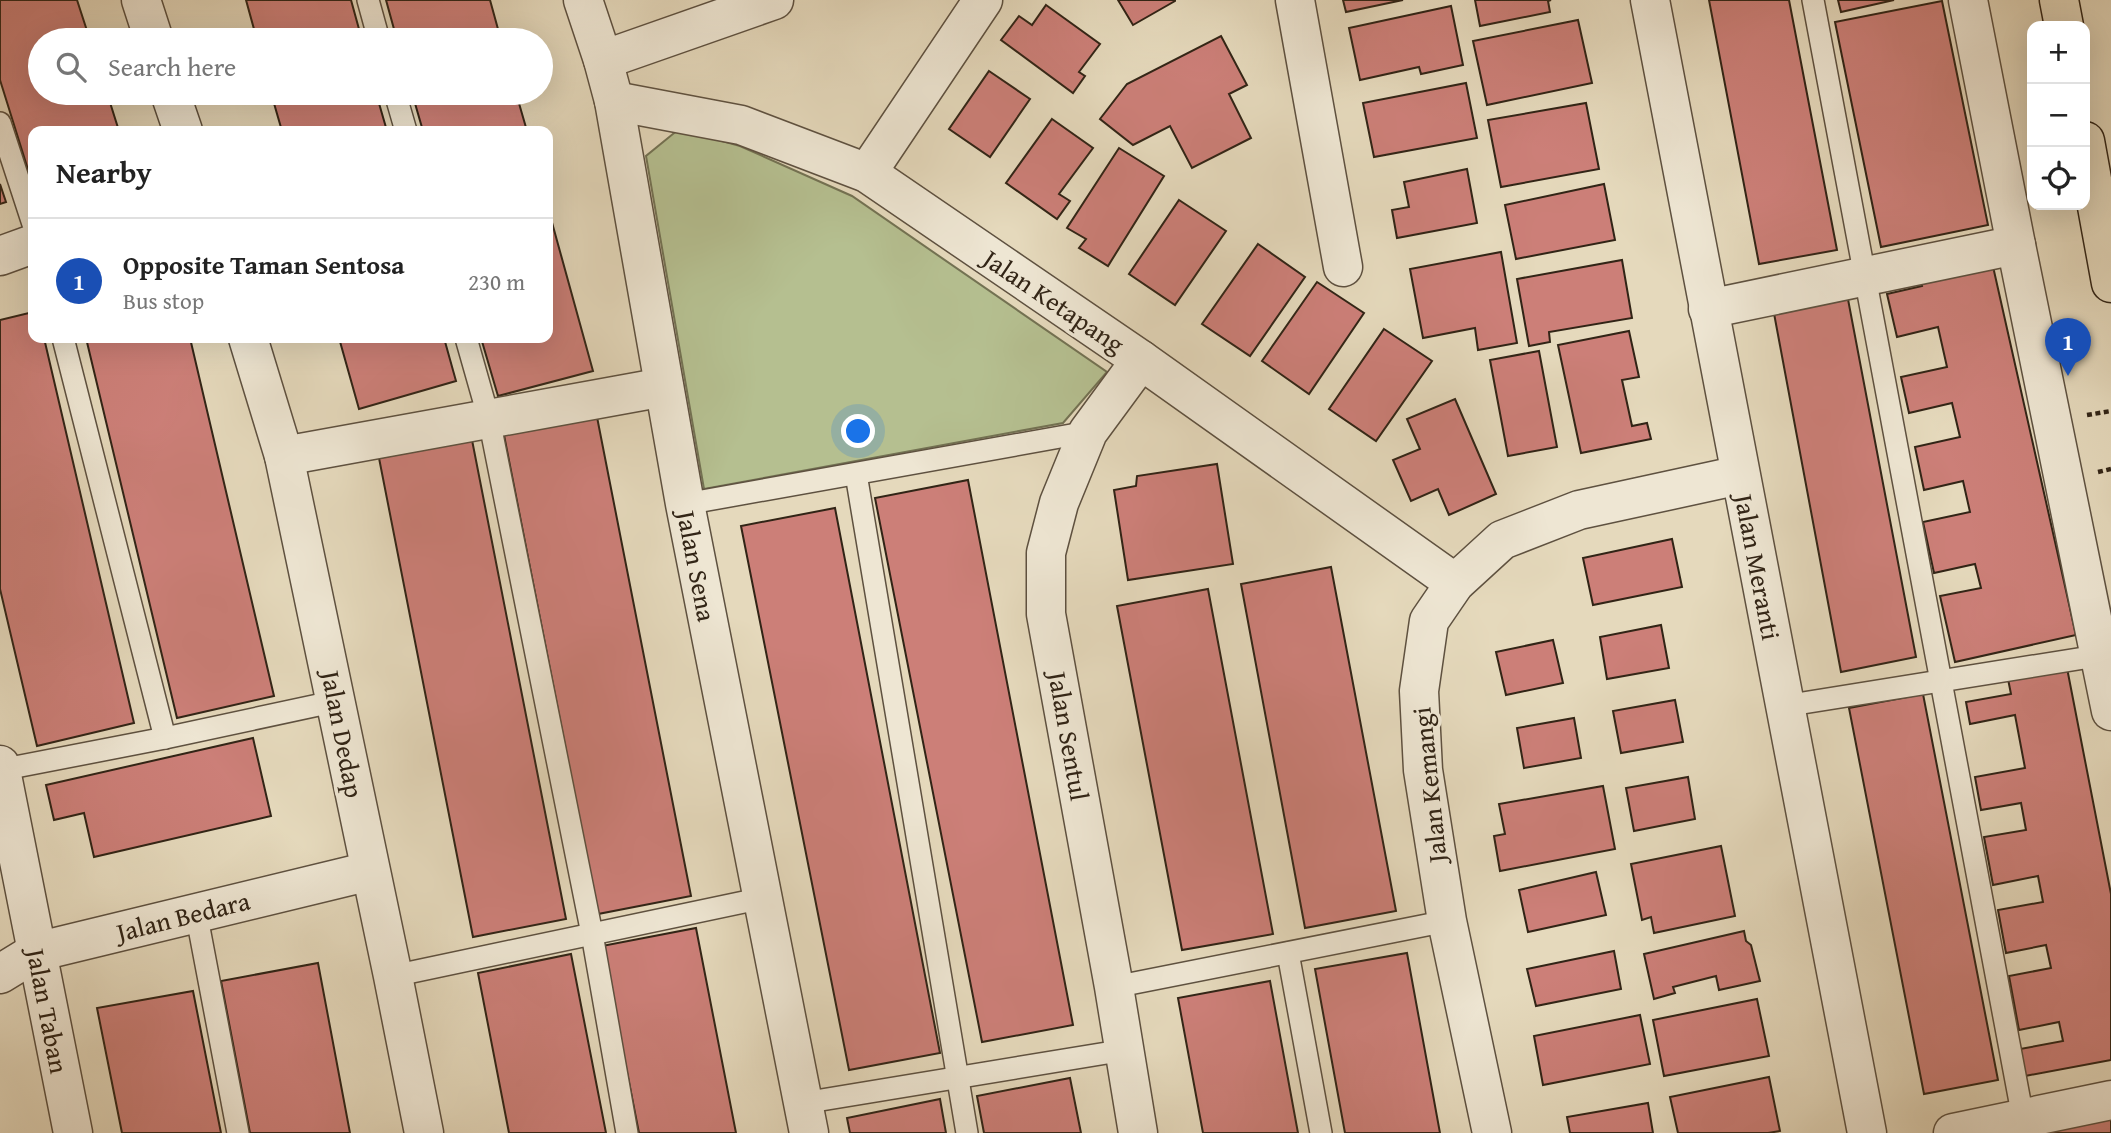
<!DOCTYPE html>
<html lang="en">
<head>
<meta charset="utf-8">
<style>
	body { margin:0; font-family:"Gentium Book Plus",serif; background:#f2f2f2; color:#222 }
	.controls { position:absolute; right:21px; top:21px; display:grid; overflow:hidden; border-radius:14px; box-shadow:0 7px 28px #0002 }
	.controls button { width:63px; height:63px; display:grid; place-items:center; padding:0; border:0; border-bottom:2px solid #e0e0e0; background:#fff; color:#222; font:35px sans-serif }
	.you { position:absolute; left:859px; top:432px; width:24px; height:24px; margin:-18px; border:5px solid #fff; border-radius:50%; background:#1a73e8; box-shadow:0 0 0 10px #1a73e833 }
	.badge { display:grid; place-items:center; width:46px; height:46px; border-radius:50%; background:#8f2418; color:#fff; font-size:23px; font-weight:700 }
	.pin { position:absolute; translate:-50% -58px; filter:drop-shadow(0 2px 4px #0008) }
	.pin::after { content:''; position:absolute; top:37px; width:24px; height:21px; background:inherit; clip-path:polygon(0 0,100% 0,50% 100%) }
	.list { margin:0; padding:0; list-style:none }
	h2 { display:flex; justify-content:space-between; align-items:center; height:91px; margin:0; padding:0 28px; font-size:30px }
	h2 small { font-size:23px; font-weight:400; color:#767676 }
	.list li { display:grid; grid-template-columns:46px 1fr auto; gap:21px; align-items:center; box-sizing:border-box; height:126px; padding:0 28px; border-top:2px solid #e0e0e0 }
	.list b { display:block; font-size:26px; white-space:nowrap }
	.list p { margin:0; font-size:23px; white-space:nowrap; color:#767676 }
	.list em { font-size:23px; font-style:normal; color:#767676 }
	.icon { flex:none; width:38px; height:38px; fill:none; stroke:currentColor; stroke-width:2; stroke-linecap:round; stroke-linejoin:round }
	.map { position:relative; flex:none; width:2111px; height:1133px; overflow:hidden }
	.search { position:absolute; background:#fff; box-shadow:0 7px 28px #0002; left:28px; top:28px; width:525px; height:77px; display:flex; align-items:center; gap:18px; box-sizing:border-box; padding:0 24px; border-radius:38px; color:#767676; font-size:26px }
	.panel { position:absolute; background:#fff; box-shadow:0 7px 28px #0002; left:28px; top:126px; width:525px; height:217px; border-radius:14px }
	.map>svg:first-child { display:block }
</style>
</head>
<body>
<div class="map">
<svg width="2111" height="1133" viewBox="0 0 2111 1133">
	<rect width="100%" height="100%" fill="#e5d9bc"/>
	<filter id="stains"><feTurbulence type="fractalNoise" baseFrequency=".00286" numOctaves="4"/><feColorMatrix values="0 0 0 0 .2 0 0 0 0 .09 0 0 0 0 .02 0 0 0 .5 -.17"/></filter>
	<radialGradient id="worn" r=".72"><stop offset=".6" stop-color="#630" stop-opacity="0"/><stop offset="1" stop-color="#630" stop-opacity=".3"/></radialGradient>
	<polygon fill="#b5bf90" stroke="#737253" stroke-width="2" points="679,129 740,146 852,196 1107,372 1063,423 704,489 646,156"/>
	<g fill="#cc7f78" stroke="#312416" stroke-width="2">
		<polygon points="0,0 77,0 90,40 40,40 40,93 107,93 119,131 33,131 33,175 30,176 0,80"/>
		<polygon points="246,0 351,0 362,40 257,40"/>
		<polygon points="386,0 490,0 501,40 397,40"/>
		<polygon points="1118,0 1175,0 1175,1 1133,25"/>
		<polygon points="1343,0 1403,0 1346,12"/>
		<polygon points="1475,0 1551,0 1548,1 1550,12 1480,26"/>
		<polygon points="1709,0 1789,0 1837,250 1759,264"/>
		<polygon points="1838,0 1894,0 1841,12"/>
		<polygon points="1942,1 1988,225 1881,247 1835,22"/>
		<polygon points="1046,5 1100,44 1079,72 1085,76 1073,93 1001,40 1019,16 1032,25"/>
		<polygon points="1451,6 1463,65 1421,74 1419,67 1360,80 1349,28"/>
		<polygon points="1578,20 1592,83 1487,105 1473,41"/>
		<polygon points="1221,36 1247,85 1229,94 1251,138 1192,168 1170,126 1133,145 1100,119 1127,84"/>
		<polygon points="989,71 1030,99 990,157 949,129"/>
		<polygon points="1466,83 1477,138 1374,157 1363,103"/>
		<polygon points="271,93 376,93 387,131 282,131"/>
		<polygon points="412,93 516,93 527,131 423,131"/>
		<polygon points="1586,103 1599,169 1501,187 1488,120"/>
		<polygon points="1052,119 1093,148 1059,194 1070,201 1057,219 1006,183"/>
		<polygon points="1119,148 1164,176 1108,266 1079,248 1086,239 1067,228"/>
		<polygon points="1467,169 1477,223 1397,238 1392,210 1409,207 1404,182"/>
		<polygon points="0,184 6,202 0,204"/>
		<polygon points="1604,184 1615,240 1516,259 1505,205"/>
		<polygon points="1179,200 1226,231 1175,305 1129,274"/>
		<polygon points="548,208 593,371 498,396 481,338 548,338"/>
		<polygon points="1258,244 1305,277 1250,356 1202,324"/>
		<polygon points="1501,252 1517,343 1478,350 1475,328 1423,338 1410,269"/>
		<polygon points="1622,260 1632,318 1549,332 1550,342 1529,346 1517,279"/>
		<polygon points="1992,262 2076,635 1955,662 1940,596 1981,588 1975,564 1934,573 1923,522 1970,512 1963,481 1924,490 1915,447 1960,437 1952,403 1909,413 1901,377 1947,367 1938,327 1897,337 1887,294 1922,286 1920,278"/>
		<polygon points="1317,282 1364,313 1309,394 1262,361"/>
		<polygon points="1847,294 1916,657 1841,672 1773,308"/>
		<polygon points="33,312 33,338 44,338 134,723 37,746 0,589 0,320"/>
		<polygon points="1384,329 1432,361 1376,441 1329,409"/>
		<polygon points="1629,331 1639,377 1622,380 1632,426 1647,423 1651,439 1581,453 1558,345"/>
		<polygon points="86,338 190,338 274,696 177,718"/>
		<polygon points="339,338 444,338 456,381 359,409"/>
		<polygon points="1539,351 1557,447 1508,456 1490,360"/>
		<polygon points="1455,399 1496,494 1449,515 1438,489 1411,501 1393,460 1420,449 1407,419"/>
		<polygon points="597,417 691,896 598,914 504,435"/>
		<polygon points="472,440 566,919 473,937 379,458"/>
		<polygon points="1217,464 1233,564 1128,580 1114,490 1136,486 1137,476"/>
		<polygon points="968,480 1073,1025 982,1042 875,498"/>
		<polygon points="835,508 940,1053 849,1070 741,526"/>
		<polygon points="1672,539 1682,587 1593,605 1583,558"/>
		<polygon points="1331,567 1396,911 1305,928 1241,584"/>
		<polygon points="1208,589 1273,934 1182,950 1117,606"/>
		<polygon points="1661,625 1669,668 1607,679 1600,637"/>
		<polygon points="1553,640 1563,683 1506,695 1496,652"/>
		<polygon points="2067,668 2111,894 2111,1060 2025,1076 2020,1049 2063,1041 2059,1022 2019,1030 2009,976 2051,968 2046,945 2006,953 1998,910 2043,902 2038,876 1993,885 1984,837 2026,830 2021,803 1981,810 1975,777 2025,768 2015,715 1970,724 1966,702 2011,694 2008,679"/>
		<polygon points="1923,694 1998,1080 1924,1094 1849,708"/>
		<polygon points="1675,700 1683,742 1621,753 1613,711"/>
		<polygon points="1574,718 1581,758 1524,768 1517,728"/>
		<polygon points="253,738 271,816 94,857 84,813 54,820 46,785"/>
		<polygon points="1688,777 1695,819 1634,831 1626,788"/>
		<polygon points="1603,786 1615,849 1500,871 1494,836 1505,834 1499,804"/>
		<polygon points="1721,846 1735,916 1654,933 1651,917 1642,920 1631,864"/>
		<polygon points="1596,872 1606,915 1528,932 1519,890"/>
		<polygon points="696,928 736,1133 639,1133 602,946"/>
		<polygon points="1744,931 1746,941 1751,945 1760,981 1719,990 1716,976 1673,987 1675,993 1654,999 1644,954"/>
		<polygon points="1614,951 1621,989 1536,1006 1527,969"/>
		<polygon points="1407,953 1440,1133 1345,1133 1315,969"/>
		<polygon points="571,954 606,1133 509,1133 478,973"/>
		<polygon points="318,963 350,1133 250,1133 221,981"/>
		<polygon points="1270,981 1298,1133 1203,1133 1178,998"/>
		<polygon points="193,991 221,1133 122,1133 97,1008"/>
		<polygon points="1757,999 1769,1056 1664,1076 1653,1020"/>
		<polygon points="1640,1015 1650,1064 1543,1085 1534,1036"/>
		<polygon points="1769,1077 1780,1131 1768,1133 1678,1133 1670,1097"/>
		<polygon points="1070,1078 1081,1133 984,1133 977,1096"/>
		<polygon points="940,1099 946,1133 850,1133 847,1118"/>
		<polygon points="1648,1103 1653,1133 1570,1133 1567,1117"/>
		<polygon points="2111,1114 2111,1133 2054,1133 2053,1126"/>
	</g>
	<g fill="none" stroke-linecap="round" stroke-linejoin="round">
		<g stroke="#5e5140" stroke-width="24">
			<g id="service">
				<polyline points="368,0 379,40"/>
				<polyline points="1813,0 2023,1118"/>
				<polyline points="395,93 406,131"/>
				<polyline points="0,123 33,224"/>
				<polyline points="63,338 165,738"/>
				<polyline points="466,338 489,419 592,934 627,1133"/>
				<polyline points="856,474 967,1133"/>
				<polyline points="685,504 1088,432"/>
				<polyline points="1784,706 2109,654"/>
				<polyline points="0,770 165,738 337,701"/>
				<polyline points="196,912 238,1133"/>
				<polyline points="1288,953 1321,1133"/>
				<polyline points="393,976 763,898"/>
				<polyline points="1114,987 1447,921"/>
				<polyline points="803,1103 1125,1050"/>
			</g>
		</g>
		<g stroke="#5e5140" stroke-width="41">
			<g id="minor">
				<polyline points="141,0 154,40"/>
				<polyline points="583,0 603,60 614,101 685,504 809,1133"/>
				<polyline points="1295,0 1343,267"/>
				<polyline points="1650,0 1867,1133"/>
				<polyline points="1968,0 2016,245 2111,711"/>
				<polyline points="603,60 774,0"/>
				<polyline points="170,93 183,131"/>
				<polyline points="614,101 741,125 867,173 1141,360 1455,583"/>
				<polyline points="867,173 983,0"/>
				<polyline points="0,256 33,244"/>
				<polyline points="1708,309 2016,245"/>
				<polyline points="248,338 284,456 393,976 424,1133"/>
				<polyline points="284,456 664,387"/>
				<polyline points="0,765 73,1133"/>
				<polyline points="0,974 36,952 370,871"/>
				<polyline points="1138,1133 1114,987 1046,614 1046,553 1059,503 1088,432 1141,360"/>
				<polyline points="1492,1133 1447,921 1423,770 1419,691 1429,621 1455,583 1502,540 1579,510 1740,475"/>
				<polyline points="1953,1133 2111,1100"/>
			</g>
		</g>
		<g stroke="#312416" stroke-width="41">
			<g id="trunk">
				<polyline points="2059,0 2064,26"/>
				<polyline points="2085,141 2111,283"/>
			</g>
		</g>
		<g stroke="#312416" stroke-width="4.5" stroke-dasharray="5 3.5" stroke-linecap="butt">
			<polyline points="2087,415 2111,411"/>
			<polyline points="2098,472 2111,469"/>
		</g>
		<use href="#service" stroke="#eee6d3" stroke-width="21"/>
		<use href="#minor" stroke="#eee6d3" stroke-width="38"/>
		<use href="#trunk" stroke="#e5d9bc" stroke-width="38"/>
	</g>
	<g text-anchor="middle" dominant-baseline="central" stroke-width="7" stroke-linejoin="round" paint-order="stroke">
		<g font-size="26" fill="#312416" stroke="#eee6d3">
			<text transform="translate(1054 301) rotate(34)">Jalan Ketapang</text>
			<text transform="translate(697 566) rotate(79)">Jalan Sena</text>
			<text transform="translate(1758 567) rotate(79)">Jalan Meranti</text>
			<text transform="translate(343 734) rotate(79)">Jalan Dedap</text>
			<text transform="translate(1069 736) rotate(80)">Jalan Sentul</text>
			<text transform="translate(1429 785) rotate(-96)">Jalan Kemangi</text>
			<text transform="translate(183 916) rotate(-14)">Jalan Bedara</text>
			<text transform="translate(48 1011) rotate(79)">Jalan Taban</text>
		</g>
	</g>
	<rect width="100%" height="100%" filter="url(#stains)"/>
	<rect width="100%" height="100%" fill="url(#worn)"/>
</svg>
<div class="controls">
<button>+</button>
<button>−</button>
<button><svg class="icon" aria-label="locate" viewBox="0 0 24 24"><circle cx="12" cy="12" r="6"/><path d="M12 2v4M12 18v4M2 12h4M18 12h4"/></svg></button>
</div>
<div class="you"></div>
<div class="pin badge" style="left:2068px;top:376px;background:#1a4fb4">1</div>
<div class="search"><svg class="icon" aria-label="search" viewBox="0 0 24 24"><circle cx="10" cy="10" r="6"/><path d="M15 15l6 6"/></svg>Search here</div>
<section class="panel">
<h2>Nearby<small></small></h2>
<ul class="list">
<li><span class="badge" style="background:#1a4fb4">1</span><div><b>Opposite Taman Sentosa</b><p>Bus stop</p></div><em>230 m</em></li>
</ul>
</section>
</div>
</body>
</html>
